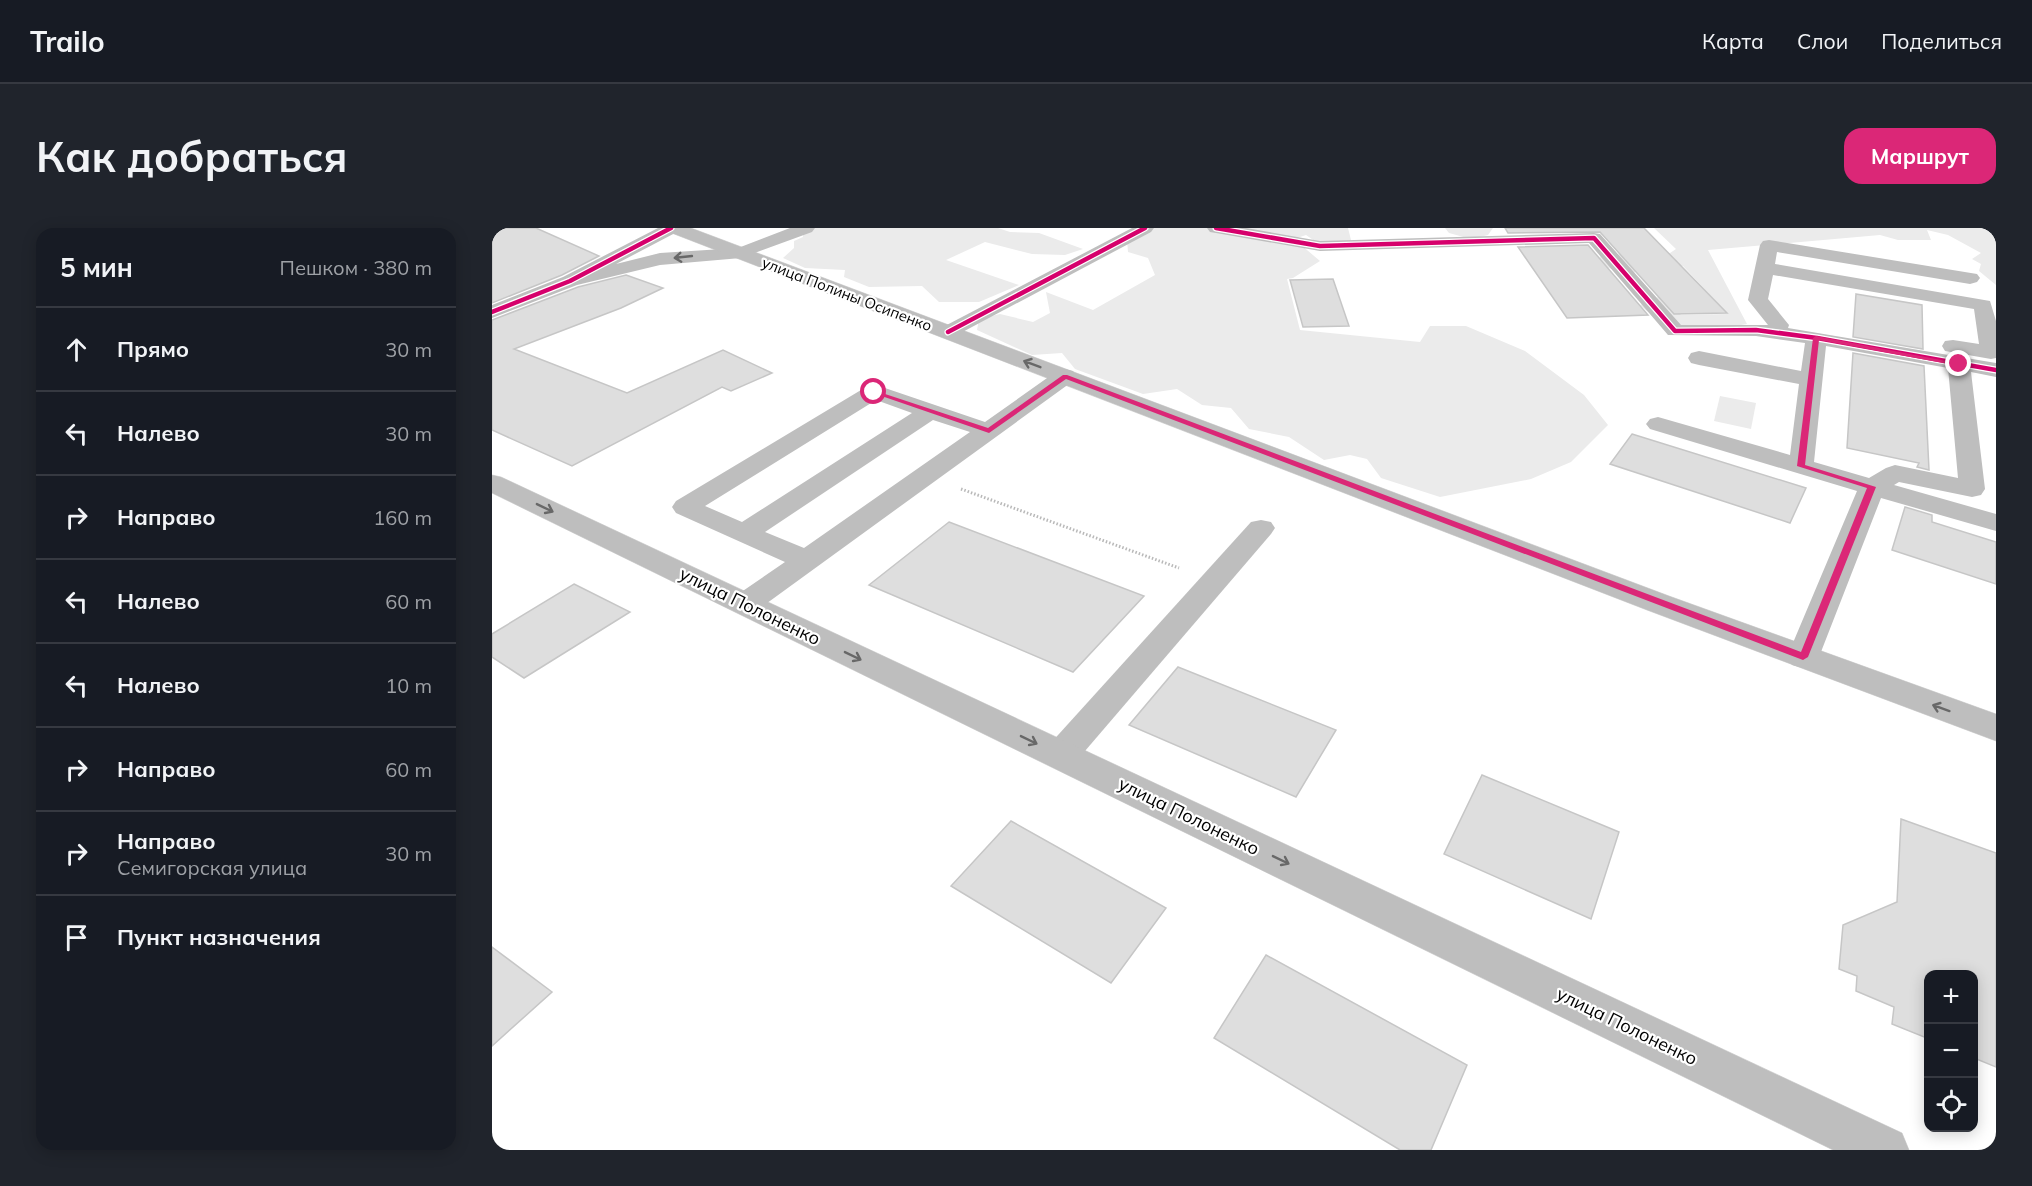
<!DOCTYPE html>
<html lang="ru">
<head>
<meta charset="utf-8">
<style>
	body { margin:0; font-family:Mulish,sans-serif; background:#20242c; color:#f1f3f6 }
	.controls { position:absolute; right:18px; bottom:18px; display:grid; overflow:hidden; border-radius:12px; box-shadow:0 3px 15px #0003 }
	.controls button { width:54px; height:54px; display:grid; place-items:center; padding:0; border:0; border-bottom:2px solid #363941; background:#171b24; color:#f1f3f6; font:30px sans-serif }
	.stop { position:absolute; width:18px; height:18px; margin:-14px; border:4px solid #db2777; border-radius:50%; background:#fff }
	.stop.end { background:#db2777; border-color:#fff; box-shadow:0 2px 6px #0008 }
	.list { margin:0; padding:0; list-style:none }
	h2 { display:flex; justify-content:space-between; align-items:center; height:78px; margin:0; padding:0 24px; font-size:26px }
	h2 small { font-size:20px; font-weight:400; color:#9ea1a6 }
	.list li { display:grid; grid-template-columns:39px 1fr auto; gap:18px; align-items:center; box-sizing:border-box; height:84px; padding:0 24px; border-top:2px solid #363941 }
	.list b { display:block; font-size:22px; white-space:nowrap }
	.list p { margin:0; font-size:20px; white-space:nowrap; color:#9ea1a6 }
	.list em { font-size:20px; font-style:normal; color:#9ea1a6 }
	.icon { flex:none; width:33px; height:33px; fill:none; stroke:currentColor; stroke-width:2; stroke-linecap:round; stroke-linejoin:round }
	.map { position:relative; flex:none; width:1504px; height:922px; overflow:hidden; border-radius:18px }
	header { display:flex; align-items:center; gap:36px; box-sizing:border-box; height:84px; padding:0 30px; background:#171b24; border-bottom:2px solid #363941 }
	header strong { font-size:28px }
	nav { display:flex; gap:33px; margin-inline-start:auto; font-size:21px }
	.intro { display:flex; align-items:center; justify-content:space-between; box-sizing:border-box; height:144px; padding:0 36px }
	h1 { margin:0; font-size:42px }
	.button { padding:15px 27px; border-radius:18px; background:#db2777; color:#fff; font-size:21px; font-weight:700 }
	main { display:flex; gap:36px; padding:0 36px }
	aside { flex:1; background:#171b24; border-radius:18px; box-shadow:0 3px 15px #0003 }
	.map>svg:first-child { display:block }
</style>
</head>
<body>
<header>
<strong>Trailo</strong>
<nav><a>Карта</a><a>Слои</a><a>Поделиться</a></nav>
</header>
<div class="intro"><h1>Как добраться</h1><a class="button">Маршрут</a></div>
<main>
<aside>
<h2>5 мин<small>Пешком · 380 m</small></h2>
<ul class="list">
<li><svg class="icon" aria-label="ahead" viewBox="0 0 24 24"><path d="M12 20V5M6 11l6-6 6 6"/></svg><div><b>Прямо</b></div><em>30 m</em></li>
<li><svg class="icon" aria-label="left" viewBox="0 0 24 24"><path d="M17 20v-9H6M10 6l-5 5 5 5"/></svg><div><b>Налево</b></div><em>30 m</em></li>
<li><svg class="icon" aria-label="right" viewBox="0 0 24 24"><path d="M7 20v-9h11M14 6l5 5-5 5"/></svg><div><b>Направо</b></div><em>160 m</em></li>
<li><svg class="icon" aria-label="left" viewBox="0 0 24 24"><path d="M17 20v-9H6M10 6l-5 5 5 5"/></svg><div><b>Налево</b></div><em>60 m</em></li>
<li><svg class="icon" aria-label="left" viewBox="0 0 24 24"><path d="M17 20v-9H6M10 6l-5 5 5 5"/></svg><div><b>Налево</b></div><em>10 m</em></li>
<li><svg class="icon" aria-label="right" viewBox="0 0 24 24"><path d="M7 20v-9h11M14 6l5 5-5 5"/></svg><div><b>Направо</b></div><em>60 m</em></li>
<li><svg class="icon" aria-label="right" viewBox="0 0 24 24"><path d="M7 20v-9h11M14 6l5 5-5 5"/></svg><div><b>Направо</b><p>Семигорская улица</p></div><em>30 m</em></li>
<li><svg class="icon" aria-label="arrive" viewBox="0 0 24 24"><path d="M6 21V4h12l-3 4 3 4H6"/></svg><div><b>Пункт назначения</b></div></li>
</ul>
</aside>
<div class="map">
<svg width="1504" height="922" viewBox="0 0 1504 922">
	<rect width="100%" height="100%" fill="#fff"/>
	<g fill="#ebebeb">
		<polygon points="320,0 506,0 518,4 547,5 591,21 573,27 540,26 493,14 454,32 527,57 487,74 447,74 430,58 377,59 352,49 353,42 313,40 291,30 302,20 302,13 311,9 311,3"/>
		<polygon points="661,0 856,0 861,20 836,22 814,7 802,11 828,33 801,50 795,51 808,102 928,114 938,98 974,98 1033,123 1092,167 1116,197 1079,234 1039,251 948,269 889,250 875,231 858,227 832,232 797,209 757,201 739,180 710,177 685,161 651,166 583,141 570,125 540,127 485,102 487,91 508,86 541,94 558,85 554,64 601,82 663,47 656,30 636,24 635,12"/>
		<polygon points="953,0 1001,0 996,7 979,11 957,5"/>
		<path d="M1162 0H1504V57L1487 43 1489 36 1480 31 1489 25 1456 7 1435 2 1439 12H1406L1388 7 1216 22 1255 96C1218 103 1178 106 1148 77L1166 69 1177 73 1189 87 1236 86 1191 38 1147 40 1139 48 1117 40 1103 39 1109 27 1178 25 1184 21Z"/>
		<polygon points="1228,168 1264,175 1259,201 1222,193"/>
	</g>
	<g fill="#dedede" stroke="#c6c6c6" stroke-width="1.5">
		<polygon points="0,0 44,0 107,28 70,47 0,75"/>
		<polygon points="1013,0 1152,0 1235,85 1182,86 1108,4 1016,5"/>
		<polygon points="1096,17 1156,87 1075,90 1026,19"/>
		<polygon points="134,47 171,60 129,80 22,121 135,165 231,122 280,145 239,163 230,159 80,238 0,202 0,92 86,59"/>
		<polygon points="841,51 857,98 811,99 798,52"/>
		<polygon points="1364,66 1430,77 1431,121 1361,109"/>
		<polygon points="1361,125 1432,138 1437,242 1425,239 1427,235 1355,220"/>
		<polygon points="1140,206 1314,260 1298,295 1118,236"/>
		<polygon points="1413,279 1440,287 1440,294 1504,314 1504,356 1400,322"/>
		<polygon points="457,294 652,368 581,444 377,357"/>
		<polygon points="82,356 138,384 32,450 0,429 0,406"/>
		<polygon points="686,439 844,502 804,569 637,497"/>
		<polygon points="990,547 1127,604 1099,691 952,626"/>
		<polygon points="1409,591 1504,625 1504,839 1482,830 1482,747 1437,747 1437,811 1400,796 1402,779 1364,763 1365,748 1347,741 1351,697 1405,674"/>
		<polygon points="519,593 674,680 619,755 459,658"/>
		<polygon points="0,719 60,764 0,818"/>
		<polygon points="774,727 975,837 939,922 908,922 722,810"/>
	</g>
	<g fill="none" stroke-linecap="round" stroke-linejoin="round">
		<g stroke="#dbdbdb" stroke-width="1">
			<g id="major">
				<polygon points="174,0 199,0 1177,368 1504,486 1504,513 1155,382 177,4"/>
				<polygon points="0,247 9,249 1410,905 1417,922 1341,922 0,265"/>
			</g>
		</g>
		<polyline stroke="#b9b9b9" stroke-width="3" stroke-dasharray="1.5 2" stroke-linecap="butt" points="469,261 687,340"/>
		<g fill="#bebebe" fill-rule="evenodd">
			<polygon points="166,0 188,0 185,4 124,36 168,25 246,20 298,0 323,0 320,4 249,30 168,37 85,57 0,90 0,77 71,49"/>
			<polygon points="640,0 662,0 659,4 463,108 456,110 449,108 446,104 449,100"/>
			<path d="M715 0H754L828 13 1102 5 1108 6 1189 97H1276L1256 72 1268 17 1271 13 1277 12 1485 46 1488 50 1485 54 1478 56 1285 24 1283 36 1498 73 1504 93V130L1499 131 1453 123 1450 118 1453 113 1461 112 1487 116 1482 81 1281 47 1276 71 1297 97 1296 100 1504 135V149L1479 144 1493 261 1489 267 1480 269 1407 254 1402 257 1504 286V303L1389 270 1327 429 1322 437 1311 440 1300 437 1295 429 1365 263 1158 201 1154 196 1158 191 1166 189 1298 227 1307 156 1207 137 1199 135 1196 130 1199 125 1207 123 1309 143 1313 115 1264 108 1176 107 1097 15 828 23 724 5 718 4ZM1334 118 1456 140 1466 250 1403 237 1394 240 1377 250 1322 234Z"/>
			<path d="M573 141 581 143 584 148 581 153 264 383 253 386 242 383 238 376 242 369 293 334 184 285 180 279 184 273 374 159 382 157 390 159 493 194 565 143ZM384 172 420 185 250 294 213 278ZM441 192 478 204 312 320 273 304Z"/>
			<polygon points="769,292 779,294 783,300 779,306 581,537 569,541 557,537 551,527 557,517 759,294"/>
		</g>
		<use href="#major" fill="#bebebe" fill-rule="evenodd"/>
		<g stroke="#fff" stroke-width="7">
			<g id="cycleway">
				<polyline points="724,0 828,18 1102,10 1183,103 1264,102 1325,110 1504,142"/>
				<polyline points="0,84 78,53 179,0"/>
				<polyline points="456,104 653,0"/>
			</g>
		</g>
		<use href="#cycleway" stroke="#d6006c" stroke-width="4.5"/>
	</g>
	<defs><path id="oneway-shaft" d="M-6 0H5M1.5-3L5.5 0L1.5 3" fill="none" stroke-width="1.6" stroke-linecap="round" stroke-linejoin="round" transform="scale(1.5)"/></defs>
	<g stroke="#686868">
		<use href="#oneway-shaft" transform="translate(191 29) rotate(174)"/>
		<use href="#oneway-shaft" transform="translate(540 136) rotate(-159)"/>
		<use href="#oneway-shaft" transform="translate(53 280) rotate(26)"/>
		<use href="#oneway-shaft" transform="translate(361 428) rotate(26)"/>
		<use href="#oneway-shaft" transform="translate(1449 480) rotate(-160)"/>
		<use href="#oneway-shaft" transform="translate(537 512) rotate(26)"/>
		<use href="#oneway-shaft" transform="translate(789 632) rotate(26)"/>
	</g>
	<polygon fill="#db2777" points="1324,108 1470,136 1467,138 1327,112 1313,237 1384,259 1316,429 1311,432 574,151 497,205 378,164 384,163 496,200 571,147 575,147 1309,424 1375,260 1305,238 1321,110"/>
	<g text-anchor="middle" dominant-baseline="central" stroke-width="4.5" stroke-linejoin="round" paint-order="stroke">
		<g font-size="15" fill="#000" stroke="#fff">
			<text transform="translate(355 66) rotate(21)">улица Полины Осипенко</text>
		</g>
		<g font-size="18" fill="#000" stroke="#fff">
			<text transform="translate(258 378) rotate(26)">улица Полоненко</text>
			<text transform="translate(697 588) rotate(26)">улица Полоненко</text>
			<text transform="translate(1135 798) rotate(26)">улица Полоненко</text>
		</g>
	</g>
</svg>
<div class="controls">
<button>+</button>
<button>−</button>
<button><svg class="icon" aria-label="locate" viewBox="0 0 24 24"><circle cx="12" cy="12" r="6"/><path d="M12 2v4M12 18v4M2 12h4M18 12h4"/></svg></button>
</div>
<div class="stop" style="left:382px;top:164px"></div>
<div class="stop end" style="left:1467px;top:136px"></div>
</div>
</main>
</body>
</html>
